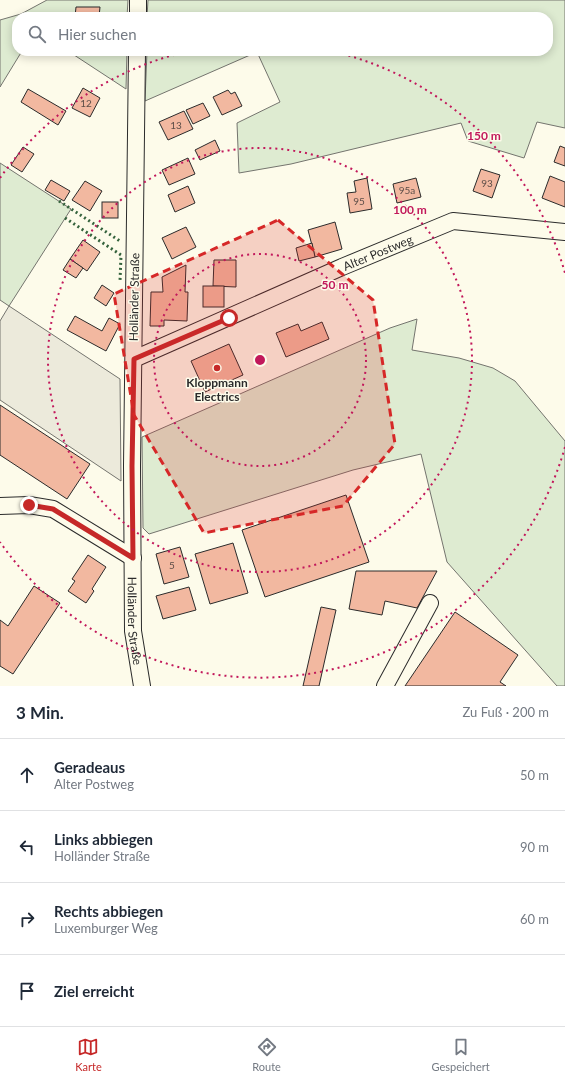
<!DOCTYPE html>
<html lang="de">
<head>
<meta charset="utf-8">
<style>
	body { margin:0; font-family:Lato,sans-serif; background:#f2f2f3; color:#1f2937 }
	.stop { position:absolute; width:12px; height:12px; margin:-9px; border:3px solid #c62828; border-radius:50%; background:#fff }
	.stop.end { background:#c62828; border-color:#fff; box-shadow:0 1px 4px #0008 }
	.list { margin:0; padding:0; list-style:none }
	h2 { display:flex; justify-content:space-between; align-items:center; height:52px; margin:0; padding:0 16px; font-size:17px }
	h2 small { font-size:13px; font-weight:400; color:#747a83 }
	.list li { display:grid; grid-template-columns:26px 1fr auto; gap:12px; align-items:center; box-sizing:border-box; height:72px; padding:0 16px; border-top:1px solid #e0e1e3 }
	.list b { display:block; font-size:15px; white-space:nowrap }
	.list p { margin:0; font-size:13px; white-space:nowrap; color:#747a83 }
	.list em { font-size:13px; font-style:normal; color:#747a83 }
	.icon { flex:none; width:22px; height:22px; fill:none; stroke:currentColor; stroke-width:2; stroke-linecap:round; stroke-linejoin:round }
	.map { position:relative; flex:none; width:565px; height:686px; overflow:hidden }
	.search { position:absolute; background:#fff; box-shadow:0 2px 10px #0003; left:12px; right:12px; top:12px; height:44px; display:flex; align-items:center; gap:10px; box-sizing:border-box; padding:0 14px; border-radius:16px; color:#747a83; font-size:15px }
	.sheet { height:340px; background:#fff }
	nav { display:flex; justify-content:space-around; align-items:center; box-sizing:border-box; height:56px; border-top:1px solid #e0e1e3; background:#fff; font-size:11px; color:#747a83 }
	nav a { display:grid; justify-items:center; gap:2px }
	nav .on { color:#c62828 }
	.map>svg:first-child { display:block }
</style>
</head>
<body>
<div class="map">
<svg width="565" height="686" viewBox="0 0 565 686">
	<rect width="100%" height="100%" fill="#fdfbea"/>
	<g fill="#deebd1" stroke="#74746e">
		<polygon points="47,0 128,0 127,17 17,17 17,51 22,51 0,87 0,20 21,14"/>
		<polygon points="148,0 565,0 565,128 537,122 524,158 468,141 461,123 291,164 239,173 237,123 280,102 257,52 145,101 147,51 548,51 548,17 147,17"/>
		<polygon points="68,51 127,51 126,89"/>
		<polygon points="0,163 71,209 9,306 0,300"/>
		<polygon points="417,319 412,350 459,358 493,368 515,381 565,441 565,686 557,686 447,562 421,454 353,470 149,534 143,528 142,437 390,328"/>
	</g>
	<polygon fill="#eceadb" stroke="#74746e" points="9,306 120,379 121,481 0,400 0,321"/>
	<g fill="#f2b8a0" stroke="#2b2b2b">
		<polygon points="76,7 100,7 99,17 75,17"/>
		<polygon points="83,88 100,98 90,117 72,108"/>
		<polygon points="28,89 66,111 58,125 21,102"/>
		<polygon points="228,90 231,94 235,92 242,106 222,115 213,97"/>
		<polygon points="203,103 210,116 193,124 186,110"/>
		<polygon points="184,111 193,129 168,140 159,122"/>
		<polygon points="215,140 220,151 200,160 195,150"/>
		<polygon points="560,146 565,148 565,166 554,162"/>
		<polygon points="23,147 34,154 22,172 11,165"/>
		<polygon points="188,158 195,174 169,185 162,170"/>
		<polygon points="481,169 500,175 492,198 473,191"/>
		<polygon points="550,176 565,182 565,207 542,198"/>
		<polygon points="367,178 372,209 350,213 347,193 356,192 354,181"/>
		<polygon points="416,178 421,197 397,203 393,184"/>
		<polygon points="51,180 70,191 64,201 45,190"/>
		<polygon points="85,181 102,191 90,211 72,200"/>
		<polygon points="188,186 195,203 175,212 168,195"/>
		<rect x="102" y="202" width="16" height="16"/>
		<polygon points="335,222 342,249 315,257 308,230"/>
		<polygon points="186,227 196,247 172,259 162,238"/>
		<polygon points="83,240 100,252 87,271 70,259"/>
		<polygon points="312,243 315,257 299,261 296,248"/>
		<polygon points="70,259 83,268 76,278 63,270"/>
		<polygon points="214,260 236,260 236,287 213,286"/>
		<polygon points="186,265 185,292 188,292 187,321 164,320 164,326 150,326 151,292 163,292 162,277"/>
		<polygon points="102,285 114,293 106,306 94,298"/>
		<rect x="203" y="286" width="21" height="21"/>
		<polygon points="75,316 102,331 109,318 120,324 106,351 67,330"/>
		<polygon points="322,322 329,339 286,357 276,333 298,324 301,331"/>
		<polygon points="229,344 243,375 205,392 191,361"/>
		<polygon points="0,405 90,464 67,499 0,455"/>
		<polygon points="346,495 369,562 265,597 242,530"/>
		<polygon points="233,543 248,593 210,604 195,554"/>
		<polygon points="180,547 189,577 164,584 156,554"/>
		<polygon points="88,555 106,567 92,589 94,591 86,603 68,591 75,581 72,579"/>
		<polygon points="356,571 437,571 417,608 385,601 382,615 349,609"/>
		<polygon points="34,586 60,603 13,674 0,666 0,620 8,626"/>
		<polygon points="189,587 196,610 163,619 156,596"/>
		<polygon points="321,607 336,610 319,686 303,686"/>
		<polygon points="455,612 518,655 500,682 506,686 405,686"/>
	</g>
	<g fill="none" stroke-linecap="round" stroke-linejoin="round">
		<g stroke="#2b2b2b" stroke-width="18">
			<g id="minor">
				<polyline points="138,17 138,0"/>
				<path id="s1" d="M137 51 132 466 133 631 142 686"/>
				<path id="s2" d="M134 359 342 267 453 221 565 232"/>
				<polyline points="0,506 29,505 53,509 133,558"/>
				<polyline points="385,686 430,603"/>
			</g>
		</g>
		<use href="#minor" stroke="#fdfbea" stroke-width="16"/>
		<g stroke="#34623c" stroke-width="3" stroke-dasharray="2 3" stroke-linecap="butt">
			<polyline points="59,201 120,241"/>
			<polyline points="65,218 121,255 120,281"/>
		</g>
	</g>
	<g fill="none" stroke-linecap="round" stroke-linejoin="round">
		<polyline stroke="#c62828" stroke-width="5" points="29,505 53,509 133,558 132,466 134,359 229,318"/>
	</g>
	<path fill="#d62828" fill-opacity="0.2" stroke="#d62828" stroke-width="3" stroke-dasharray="8 5" stroke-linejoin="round" d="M278 220 373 300 395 444 343 506 204 533 134 415 114 294Z"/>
	<g fill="none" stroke="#c2185b" stroke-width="2" stroke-dasharray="2 4">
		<circle cx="260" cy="360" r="106"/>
		<circle cx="260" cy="360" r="212"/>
		<path d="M565 447A317 317 0 0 1 0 542M0 178A317 317 0 0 1 189 51M331 51A317 317 0 0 1 565 273"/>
	</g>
	<circle fill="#c62828" stroke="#fdfbea" stroke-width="1.5" cx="217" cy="368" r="4"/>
	<g text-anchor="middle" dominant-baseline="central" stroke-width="3" stroke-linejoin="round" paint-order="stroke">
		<g font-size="10" fill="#5d4e48">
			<text x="86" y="103">12</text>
			<text x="176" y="125">13</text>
			<text x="487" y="183">93</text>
			<text x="407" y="190">95a</text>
			<text x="359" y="201">95</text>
			<text x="172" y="565">5</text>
		</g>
		<g font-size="12" fill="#2b2b2b" stroke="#fdfbea">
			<text stroke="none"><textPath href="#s2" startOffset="266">Alter Postweg</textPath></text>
			<text transform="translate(134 297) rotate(-89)">Holländer Straße</text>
			<text stroke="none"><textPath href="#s1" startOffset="570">Holländer Straße</textPath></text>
		</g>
		<g font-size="12" font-weight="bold" fill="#2b2b2b" stroke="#fdfbea">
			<text x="217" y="382">Kloppmann<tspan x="217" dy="14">Electrics</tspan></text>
		</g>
	</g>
	<circle cx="260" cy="360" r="6" fill="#c2185b" stroke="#fdfbea" stroke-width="2"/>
	<g font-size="12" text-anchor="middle" font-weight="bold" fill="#c2185b" stroke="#fdfbea" stroke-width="3" stroke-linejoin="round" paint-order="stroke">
		<text x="484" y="140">150 m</text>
		<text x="410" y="214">100 m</text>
		<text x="335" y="289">50 m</text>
	</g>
</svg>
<div class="stop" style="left:229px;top:318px"></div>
<div class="stop end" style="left:29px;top:505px"></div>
<div class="search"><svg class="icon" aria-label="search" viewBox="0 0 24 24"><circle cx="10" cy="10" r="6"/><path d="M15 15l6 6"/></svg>Hier suchen</div>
</div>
<section class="sheet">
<h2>3 Min.<small>Zu Fuß · 200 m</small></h2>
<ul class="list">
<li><svg class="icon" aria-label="ahead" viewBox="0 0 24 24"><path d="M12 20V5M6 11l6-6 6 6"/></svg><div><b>Geradeaus</b><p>Alter Postweg</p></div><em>50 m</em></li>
<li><svg class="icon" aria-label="left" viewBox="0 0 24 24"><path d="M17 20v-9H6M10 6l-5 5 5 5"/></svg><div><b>Links abbiegen</b><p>Holländer Straße</p></div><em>90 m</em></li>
<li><svg class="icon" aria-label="right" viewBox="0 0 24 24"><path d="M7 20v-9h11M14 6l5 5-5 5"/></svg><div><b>Rechts abbiegen</b><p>Luxemburger Weg</p></div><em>60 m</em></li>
<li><svg class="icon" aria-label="arrive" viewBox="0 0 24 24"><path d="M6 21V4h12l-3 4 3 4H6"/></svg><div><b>Ziel erreicht</b></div></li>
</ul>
</section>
<nav>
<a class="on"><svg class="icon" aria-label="map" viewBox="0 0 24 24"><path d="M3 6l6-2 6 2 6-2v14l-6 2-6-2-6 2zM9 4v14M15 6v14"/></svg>Karte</a>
<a><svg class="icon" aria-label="directions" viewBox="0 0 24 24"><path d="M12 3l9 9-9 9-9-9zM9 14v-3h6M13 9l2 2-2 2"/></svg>Route</a>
<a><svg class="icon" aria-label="saved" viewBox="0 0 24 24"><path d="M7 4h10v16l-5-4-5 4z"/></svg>Gespeichert</a>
</nav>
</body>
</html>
